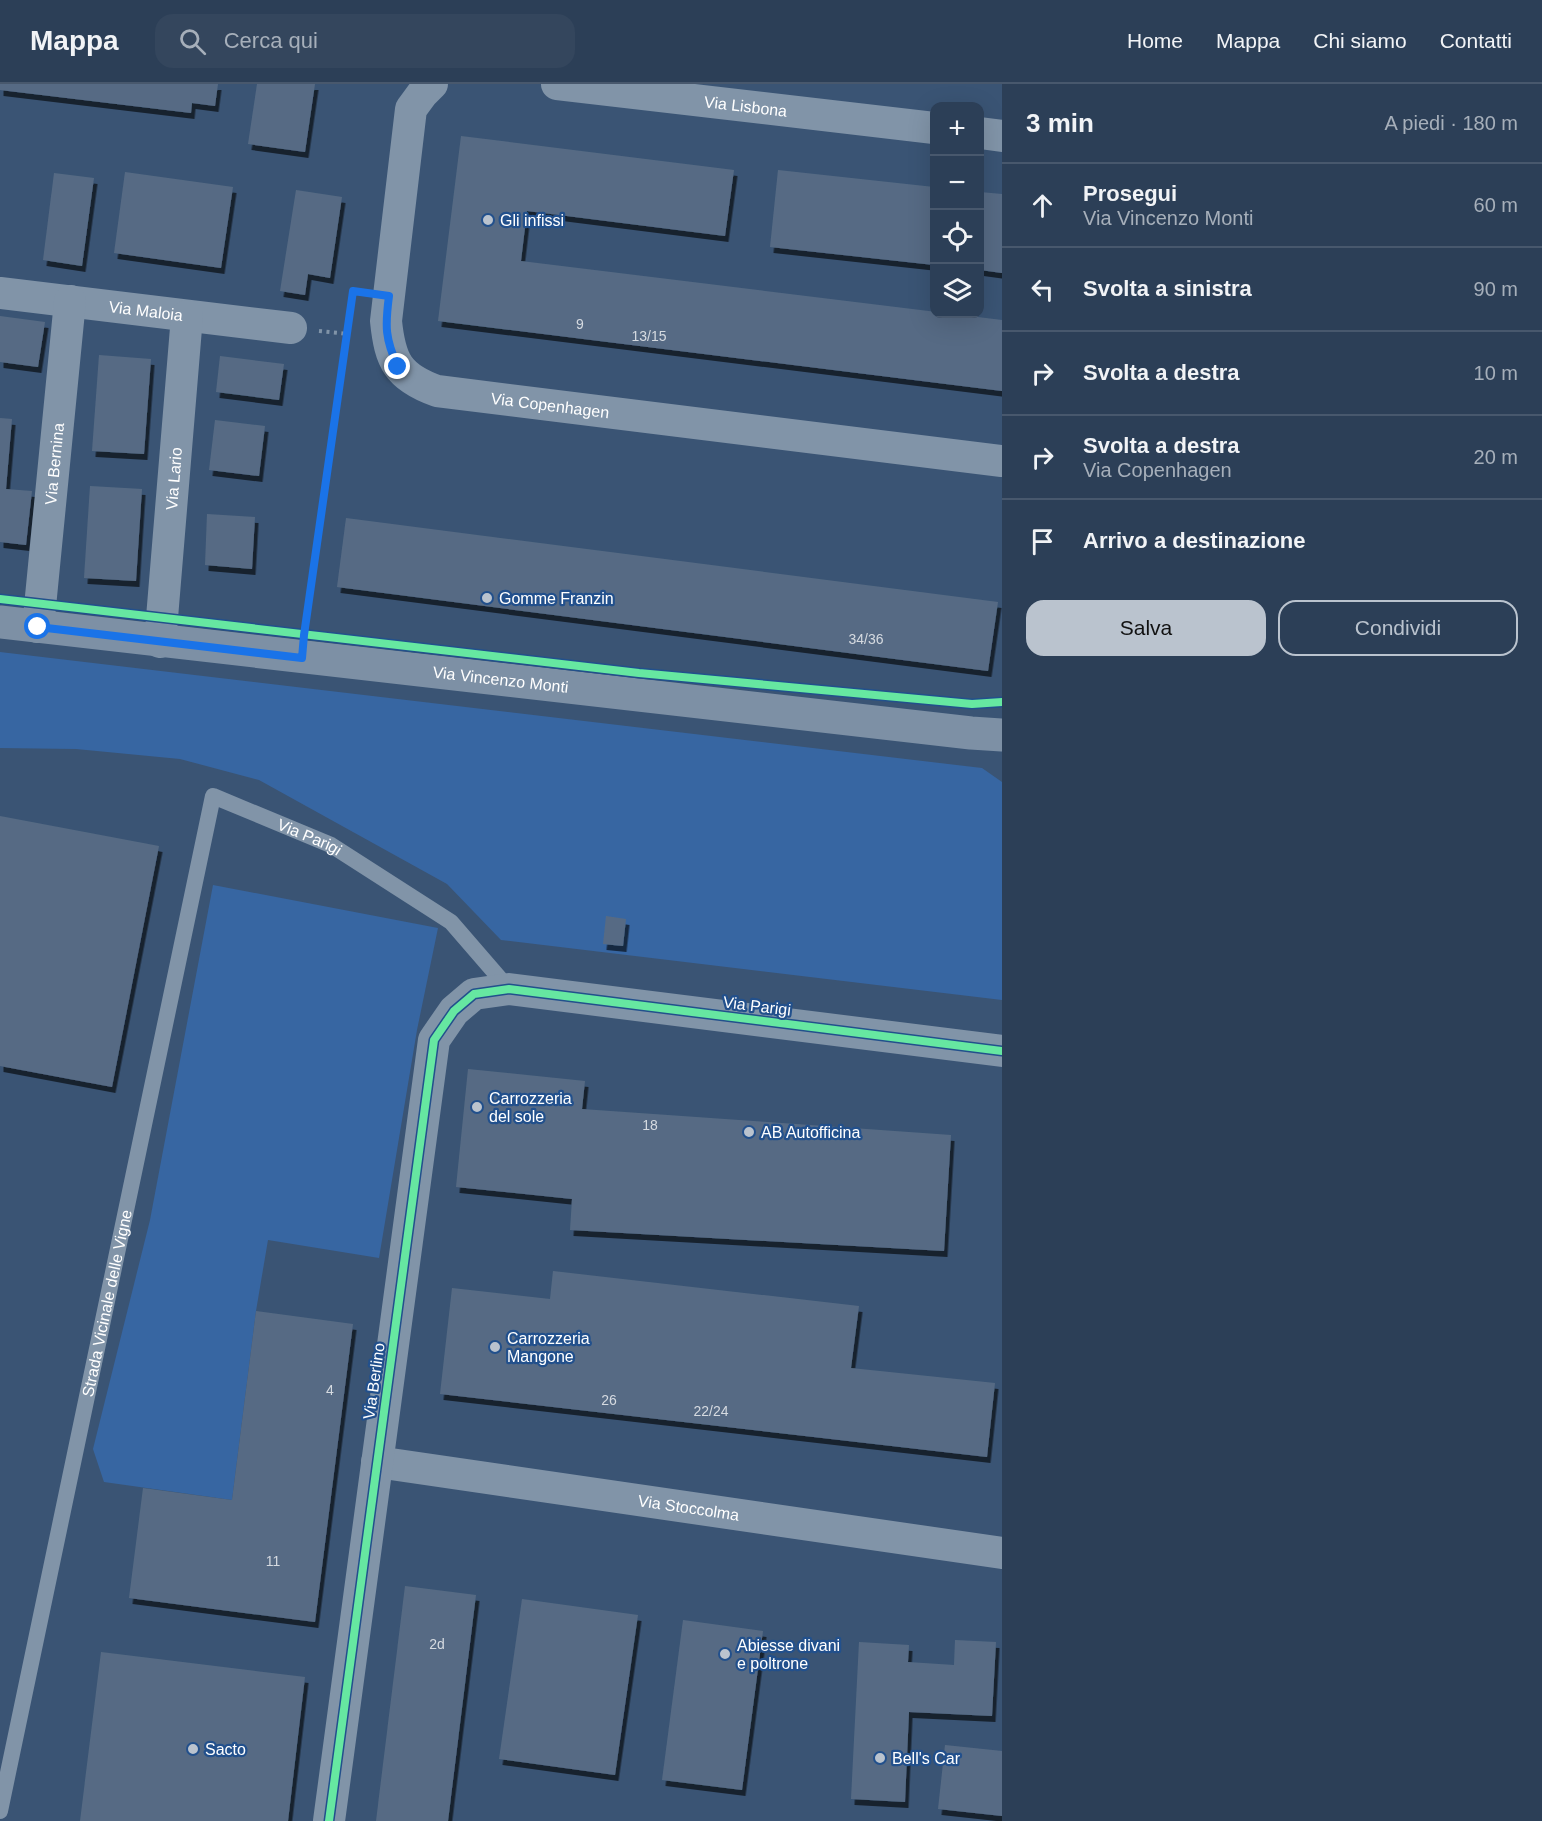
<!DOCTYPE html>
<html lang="it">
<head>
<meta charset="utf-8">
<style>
	body { margin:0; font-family:Arial,sans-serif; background:#34465d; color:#f1f3f6 }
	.controls { position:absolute; right:18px; top:18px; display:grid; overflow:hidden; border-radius:12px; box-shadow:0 6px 24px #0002 }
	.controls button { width:54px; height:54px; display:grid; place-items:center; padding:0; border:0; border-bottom:2px solid #48586d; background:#2c3f57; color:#f1f3f6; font:30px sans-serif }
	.stop { position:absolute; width:18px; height:18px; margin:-14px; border:4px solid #1a73e8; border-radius:50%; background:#fff }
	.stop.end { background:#1a73e8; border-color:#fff; box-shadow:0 2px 6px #0008 }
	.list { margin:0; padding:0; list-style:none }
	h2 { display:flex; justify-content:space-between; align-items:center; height:78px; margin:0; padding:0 24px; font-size:26px }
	h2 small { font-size:20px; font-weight:400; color:#a6afba }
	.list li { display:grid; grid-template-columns:39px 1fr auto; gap:18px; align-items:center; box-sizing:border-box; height:84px; padding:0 24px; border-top:2px solid #48586d }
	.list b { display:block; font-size:22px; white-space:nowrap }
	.list p { margin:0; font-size:20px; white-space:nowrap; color:#a6afba }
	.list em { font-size:20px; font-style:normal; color:#a6afba }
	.actions { display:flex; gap:12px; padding:18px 24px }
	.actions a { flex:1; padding:14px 0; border:2px solid #bac3ce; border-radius:18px; text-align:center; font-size:21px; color:#bac3ce }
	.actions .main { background:#bac3ce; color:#111 }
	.icon { flex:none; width:33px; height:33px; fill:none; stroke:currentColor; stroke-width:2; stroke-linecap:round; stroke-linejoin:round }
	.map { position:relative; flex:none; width:1002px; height:1737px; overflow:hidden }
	header { display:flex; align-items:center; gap:36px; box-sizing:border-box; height:84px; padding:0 30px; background:#2c3f57; border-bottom:2px solid #48586d }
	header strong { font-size:28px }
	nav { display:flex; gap:33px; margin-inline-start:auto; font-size:21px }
	.search { width:420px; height:54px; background:#34465d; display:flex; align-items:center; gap:15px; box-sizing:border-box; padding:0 21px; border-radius:18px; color:#a6afba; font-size:22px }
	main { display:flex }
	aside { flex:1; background:#2c3f57 }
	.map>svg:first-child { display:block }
</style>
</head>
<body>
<header>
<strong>Mappa</strong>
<div class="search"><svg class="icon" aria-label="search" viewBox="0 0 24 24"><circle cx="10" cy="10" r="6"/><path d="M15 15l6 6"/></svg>Cerca qui</div>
<nav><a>Home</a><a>Mappa</a><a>Chi siamo</a><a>Contatti</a></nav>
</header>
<main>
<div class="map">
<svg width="1002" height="1737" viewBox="0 0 1002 1737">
	<defs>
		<filter id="shadow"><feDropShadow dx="3.5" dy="6" stdDeviation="0" flood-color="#0009"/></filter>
	</defs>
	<rect width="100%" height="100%" fill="#3a5474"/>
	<g fill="#3766a2">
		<polygon points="0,568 982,684 1002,698 1002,916 501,856 447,800 259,696 180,675 76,665 0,664"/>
		<polygon points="213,801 438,844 417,946 379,1174 268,1156 256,1227 232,1416 104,1398 93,1365 150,1136"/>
	</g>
	<g fill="#566b84" filter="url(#shadow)">
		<polygon points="0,0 218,0 215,22 192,19 191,29 0,6"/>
		<polygon points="257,0 315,0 305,68 248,60"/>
		<polygon points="461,52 734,86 725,152 527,127 521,177 1002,236 1002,307 438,237"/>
		<polygon points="778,86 934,103 934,181 770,163"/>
		<polygon points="125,88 233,103 221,184 114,169"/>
		<polygon points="54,89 94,94 82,182 43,176"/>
		<polygon points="296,106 342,113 330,194 308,190 305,211 280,207"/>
		<polygon points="980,108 1002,110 1002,189 980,186"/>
		<polygon points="0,232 45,238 38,283 0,278"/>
		<polygon points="99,271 151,275 144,370 92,367"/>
		<polygon points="220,272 284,280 279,316 216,308"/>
		<polygon points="0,334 12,335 6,405 32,407 26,461 0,458"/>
		<polygon points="215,336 265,342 259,392 209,386"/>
		<polygon points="90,402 142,405 136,497 84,494"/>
		<polygon points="207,430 255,433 252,485 205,481"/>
		<polygon points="346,434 998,518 988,587 337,503"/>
		<polygon points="0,732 159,762 112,1003 0,982"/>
		<polygon points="606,832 626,835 623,862 603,860"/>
		<polygon points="468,985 585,997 582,1025 951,1051 944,1167 570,1146 572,1115 456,1103"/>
		<polygon points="553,1187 859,1222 851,1284 995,1299 987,1373 440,1310 452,1204 550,1215"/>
		<polygon points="256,1227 353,1240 315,1538 129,1514 143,1404 232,1416"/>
		<polygon points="405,1502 476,1511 448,1737 376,1737"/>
		<polygon points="522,1515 638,1531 615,1691 499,1675"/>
		<polygon points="683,1536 763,1547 742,1706 662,1696"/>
		<polygon points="955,1556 996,1558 992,1632 909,1628 905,1718 851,1715 859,1558 909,1561 908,1578 954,1581"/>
		<polygon points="101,1568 305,1593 288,1737 80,1737"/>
		<polygon points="945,1661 1002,1667 1002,1732 938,1725"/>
	</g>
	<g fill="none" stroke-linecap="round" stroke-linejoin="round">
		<g stroke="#8194a8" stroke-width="4" stroke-dasharray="3 4.5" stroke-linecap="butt">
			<polyline points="319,247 348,250"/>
			<polyline points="305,543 353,207 360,208"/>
		</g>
		<path stroke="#8194a8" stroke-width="16" id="s1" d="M0 1727 213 712 331 761 451 838 509 905"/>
		<g stroke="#8194a8" stroke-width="32">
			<path id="s2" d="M432 0 422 10 411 25 386 237C390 277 398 293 437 307L1002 377"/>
			<path id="s3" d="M557 0 934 44"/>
			<polyline points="980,49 1002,52"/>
			<path id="s4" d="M0 209 291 244"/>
			<path id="s5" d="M38 543 70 217"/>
			<path id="s6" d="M160 558 187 232"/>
			<path id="s7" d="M377 1378 1002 1469"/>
			<polyline points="329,1737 434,956 454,927 474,910 509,905 1002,967"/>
		</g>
		<path stroke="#7d90a5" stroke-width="33" id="s8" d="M0 538 971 649 1002 651"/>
		<g stroke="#22508c" stroke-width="11">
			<g id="cycleway">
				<polyline points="0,515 639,589 972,620 1002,618"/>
				<polyline points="329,1737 434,956 454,927 474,910 509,905 1002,967"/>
			</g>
		</g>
		<use href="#cycleway" stroke="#66e7a1" stroke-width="8"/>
	</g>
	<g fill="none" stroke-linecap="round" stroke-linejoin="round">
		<path stroke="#1a73e8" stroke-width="8" d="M38 543 302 574 304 551 353 207 389 212C385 242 385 255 398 283"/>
	</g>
	<g fill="#bac3ce" stroke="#22508c" stroke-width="2">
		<circle cx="488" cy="136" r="6"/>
		<circle cx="487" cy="514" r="6"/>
		<circle cx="477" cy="1023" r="6"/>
		<circle cx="749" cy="1048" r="6"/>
		<circle cx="495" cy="1263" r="6"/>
		<circle cx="725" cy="1570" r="6"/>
		<circle cx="193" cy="1665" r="6"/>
		<circle cx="880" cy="1674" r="6"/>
	</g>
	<g text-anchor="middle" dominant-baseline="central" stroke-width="4.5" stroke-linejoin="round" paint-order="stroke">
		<g font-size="14" fill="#d5dae0">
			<text x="580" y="240">9</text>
			<text x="649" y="252">13/15</text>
			<text x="866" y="555">34/36</text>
			<text x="650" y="1041">18</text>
			<text x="330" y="1306">4</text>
			<text x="609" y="1316">26</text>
			<text x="711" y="1327">22/24</text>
			<text x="273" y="1477">11</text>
			<text x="437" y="1560">2d</text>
		</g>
		<g font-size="16" fill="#fff" stroke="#22508c">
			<text stroke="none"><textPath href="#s3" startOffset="190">Via Lisbona</textPath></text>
			<text stroke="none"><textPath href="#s4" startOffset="147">Via Maloia</textPath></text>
			<text stroke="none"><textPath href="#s2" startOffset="454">Via Copenhagen</textPath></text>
			<text stroke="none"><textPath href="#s5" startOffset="164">Via Bernina</textPath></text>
			<text stroke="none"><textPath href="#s6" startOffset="164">Via Lario</textPath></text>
			<text stroke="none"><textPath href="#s8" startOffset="504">Via Vincenzo Monti</textPath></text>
			<text stroke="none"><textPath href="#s1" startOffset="1142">Via Parigi</textPath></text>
			<text transform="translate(757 922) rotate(7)">Via Parigi</text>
			<text stroke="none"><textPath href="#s1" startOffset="519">Strada Vicinale delle Vigne</textPath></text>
			<text transform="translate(374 1297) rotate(-82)">Via Berlino</text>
			<text stroke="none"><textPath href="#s7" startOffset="315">Via Stoccolma</textPath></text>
		</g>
		<g font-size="16" fill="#fff" stroke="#22508c" text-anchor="start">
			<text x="500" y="136">Gli infissi</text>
			<text x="499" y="514">Gomme Franzin</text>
			<text x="489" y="1014">Carrozzeria<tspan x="489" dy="18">del sole</tspan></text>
			<text x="761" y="1048">AB Autofficina</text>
			<text x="507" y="1254">Carrozzeria<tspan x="507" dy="18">Mangone</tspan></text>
			<text x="737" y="1561">Abiesse divani<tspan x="737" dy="18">e poltrone</tspan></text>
			<text x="205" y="1665">Sacto</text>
			<text x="892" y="1674">Bell's Car</text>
		</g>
	</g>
</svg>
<div class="controls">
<button>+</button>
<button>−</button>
<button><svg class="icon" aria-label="locate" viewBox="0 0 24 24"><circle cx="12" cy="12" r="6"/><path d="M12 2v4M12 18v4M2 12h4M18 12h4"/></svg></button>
<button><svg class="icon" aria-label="layers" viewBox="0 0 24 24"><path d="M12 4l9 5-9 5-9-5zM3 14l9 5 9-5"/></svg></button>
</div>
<div class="stop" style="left:38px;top:543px"></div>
<div class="stop end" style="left:398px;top:283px"></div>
</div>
<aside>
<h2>3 min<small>A piedi · 180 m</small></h2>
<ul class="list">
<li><svg class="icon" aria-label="ahead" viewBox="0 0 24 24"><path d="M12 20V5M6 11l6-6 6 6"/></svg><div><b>Prosegui</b><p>Via Vincenzo Monti</p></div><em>60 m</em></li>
<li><svg class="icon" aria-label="left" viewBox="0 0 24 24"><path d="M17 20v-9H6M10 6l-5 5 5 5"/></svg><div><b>Svolta a sinistra</b></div><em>90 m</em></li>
<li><svg class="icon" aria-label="right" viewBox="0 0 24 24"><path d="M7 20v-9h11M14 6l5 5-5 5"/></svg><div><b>Svolta a destra</b></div><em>10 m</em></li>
<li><svg class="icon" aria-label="right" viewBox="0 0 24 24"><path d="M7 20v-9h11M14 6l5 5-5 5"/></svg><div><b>Svolta a destra</b><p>Via Copenhagen</p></div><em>20 m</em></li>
<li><svg class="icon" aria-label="arrive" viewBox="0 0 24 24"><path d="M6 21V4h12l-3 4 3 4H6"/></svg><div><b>Arrivo a destinazione</b></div></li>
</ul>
<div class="actions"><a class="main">Salva</a><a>Condividi</a></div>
</aside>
</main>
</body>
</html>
